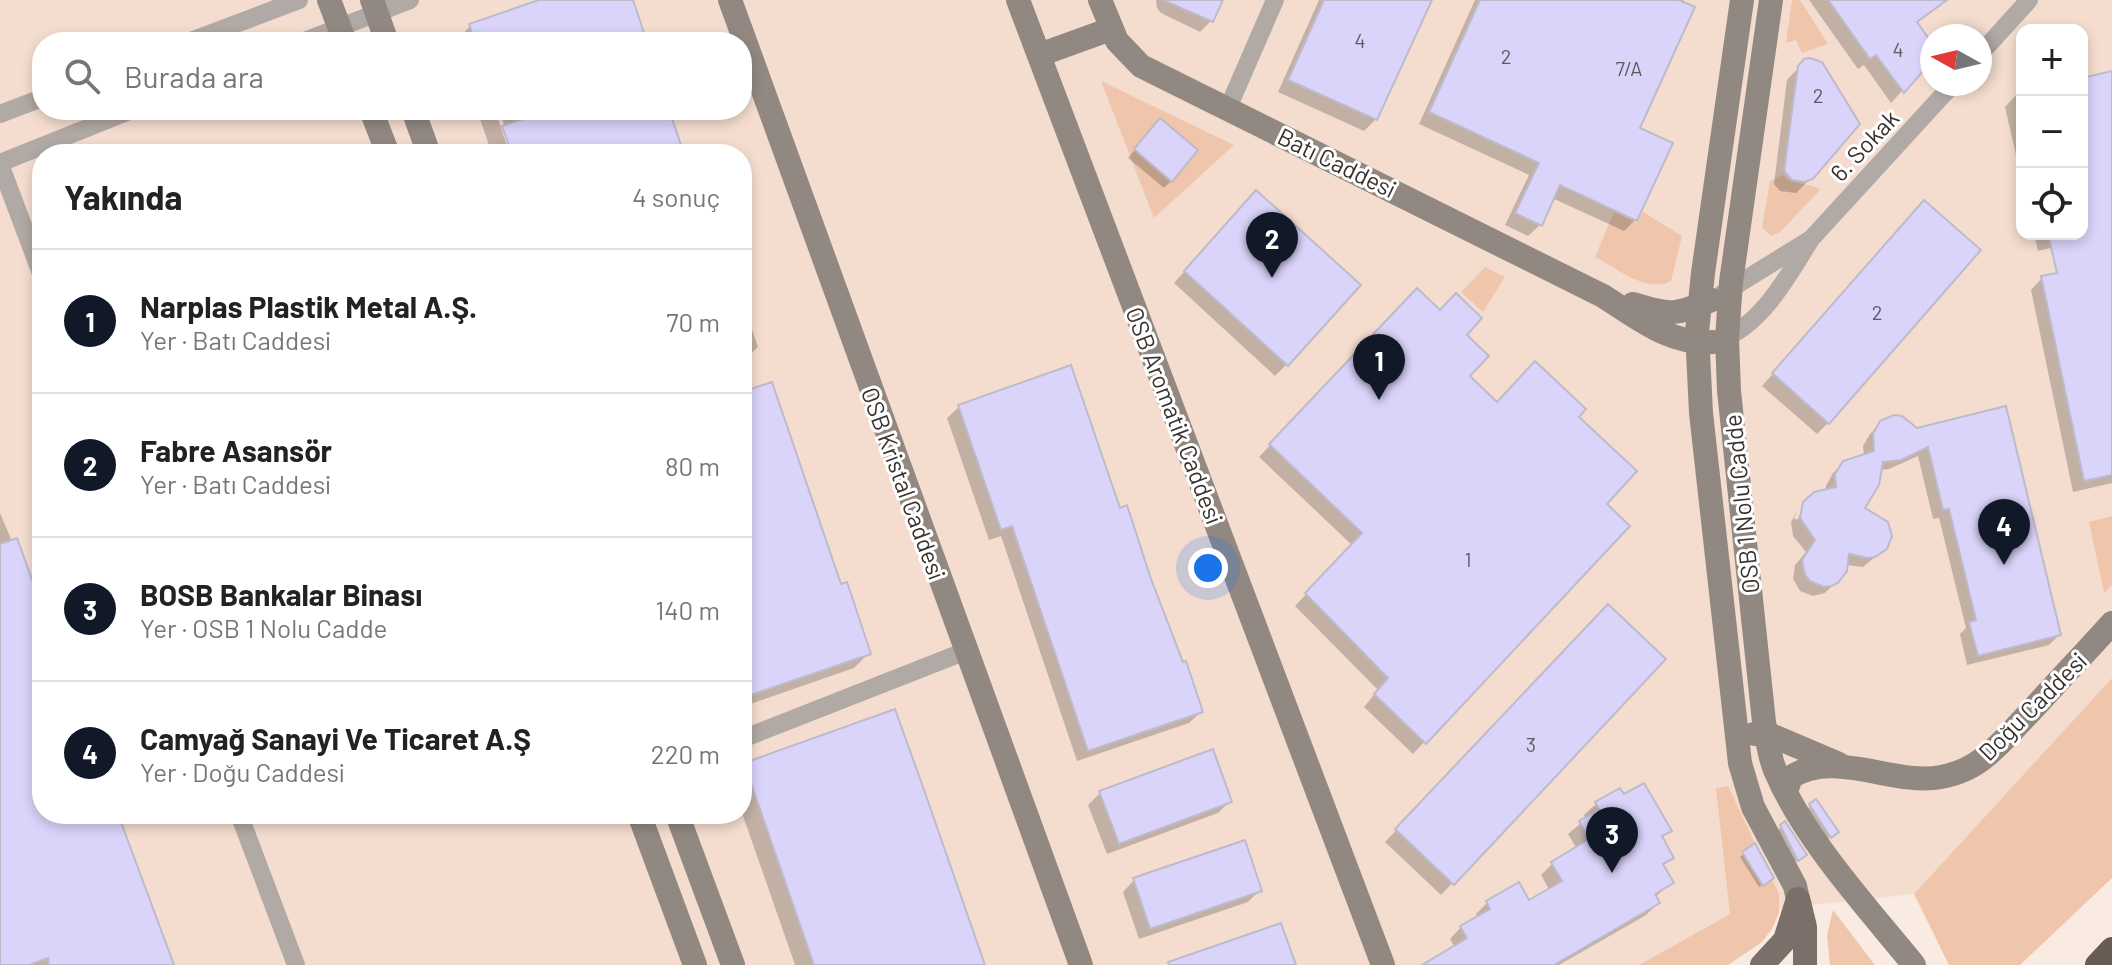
<!DOCTYPE html>
<html lang="tr">
<head>
<meta charset="utf-8">
<style>
	body { margin:0; font-family:Barlow,sans-serif; background:#f2f2f2; color:#222 }
	.controls { position:absolute; right:24px; top:24px; display:grid; overflow:hidden; border-radius:16px; box-shadow:0 4px 12px #0003 }
	.controls button { width:72px; height:72px; display:grid; place-items:center; padding:0; border:0; border-bottom:2px solid #e0e0e0; background:#fff; color:#222; font:40px sans-serif }
	.compass { position:absolute; left:1920px; top:24px; width:72px; height:72px; border-radius:50%; background:#fff; box-shadow:0 4px 12px #0003; rotate:278deg }
	.you { position:absolute; left:1208px; top:568px; width:28px; height:28px; margin:-20px; border:6px solid #fff; border-radius:50%; background:#1a73e8; box-shadow:0 0 0 12px #1a73e833 }
	.badge { display:grid; place-items:center; width:52px; height:52px; border-radius:50%; background:#111827; color:#fff; font-size:26px; font-weight:700 }
	.pin { position:absolute; translate:-50% -66px; filter:drop-shadow(0 2px 4px #0008) }
	.pin::after { content:''; position:absolute; top:42px; width:28px; height:24px; background:inherit; clip-path:polygon(0 0,100% 0,50% 100%) }
	.list { margin:0; padding:0; list-style:none }
	h2 { display:flex; justify-content:space-between; align-items:center; height:104px; margin:0; padding:0 32px; font-size:34px }
	h2 small { font-size:26px; font-weight:400; color:#767676 }
	.list li { display:grid; grid-template-columns:52px 1fr auto; gap:24px; align-items:center; box-sizing:border-box; height:144px; padding:0 32px; border-top:2px solid #e0e0e0 }
	.list b { display:block; font-size:30px; white-space:nowrap }
	.list p { margin:0; font-size:26px; white-space:nowrap; color:#767676 }
	.list em { font-size:26px; font-style:normal; color:#767676 }
	.icon { flex:none; width:44px; height:44px; fill:none; stroke:currentColor; stroke-width:2; stroke-linecap:round; stroke-linejoin:round }
	.map { position:relative; flex:none; width:2112px; height:965px; overflow:hidden }
	.search { position:absolute; background:#fff; box-shadow:0 4px 12px #0003; left:32px; top:32px; width:720px; height:88px; display:flex; align-items:center; gap:20px; box-sizing:border-box; padding:0 28px; border-radius:32px; color:#767676; font-size:30px }
	.panel { position:absolute; background:#fff; box-shadow:0 4px 12px #0003; left:32px; top:144px; width:720px; height:680px; border-radius:32px }
	.map>svg:first-child { display:block }
</style>
</head>
<body>
<div class="map">
<svg width="2112" height="965" viewBox="0 0 2112 965">
	<rect width="100%" height="100%" fill="#faebe2"/>
	<path fill="#f4ddcf" fill-rule="evenodd" d="M0 0H2112V678L1914 894 1730 914 1639 965H0ZM2022 30H2082V234H2022ZM1932 36H1980V84H1932ZM42 42H742V110H42ZM42 154H742V814H42Z"/>
	<g fill="#efc6ac">
		<polygon points="1792,0 1800,0 1828,44 1802,53 1796,40 1786,43"/>
		<polygon points="1101,81 1234,145 1154,218"/>
		<path d="M1783 175C1794 187 1808 181 1820 190L1779 233 1771 236 1762 227 1770 181Z"/>
		<path d="M1614 212 1637 223 1643 212 1682 236 1671 281C1648 294 1616 268 1595 257Z"/>
		<polygon points="1485,267 1505,277 1483,312 1461,292"/>
		<polygon points="2112,516 2112,585 2104,593 2089,522"/>
		<polygon points="2112,678 2112,878 2020,965 1949,965 1914,894"/>
		<polygon points="1728,786 1779,894 1779,913 1772,929 1762,942 1728,965 1639,965 1730,914 1716,788"/>
		<polygon points="1833,910 1875,965 1830,965 1827,935"/>
	</g>
	<g fill="#0003">
		<polygon points="545,0 630,0 644,42 477,42 473,32 469,32 472,42 455,42 470,26"/>
		<polygon points="1156,0 1221,0 1211,21 1200,32 1161,13 1157,8"/>
		<polygon points="1319,0 1430,0 1376,119 1364,131 1278,92"/>
		<polygon points="1475,0 1684,0 1638,129 1635,220 1624,231 1552,198 1540,225 1528,236 1505,225 1529,175 1419,124"/>
		<polygon points="1809,0 1948,0 1916,23 1932,46 1932,58 1891,103 1864,65 1858,69"/>
		<polygon points="1805,61 1811,178 1796,193 1780,191 1774,184 1787,80"/>
		<polygon points="2112,73 2112,233 2038,251 2034,234 2082,234 2082,80"/>
		<polygon points="2022,94 2022,181 2005,107 2016,95"/>
		<polygon points="477,110 495,110 510,154 492,154"/>
		<polygon points="499,110 667,110 682,154 514,154"/>
		<polygon points="1153,128 1171,181 1164,188 1128,158"/>
		<polygon points="1245,204 1287,364 1275,376 1174,283"/>
		<polygon points="1913,214 1828,423 1817,434 1762,386"/>
		<polygon points="2112,263 2112,483 2073,492 2031,290 2042,278"/>
		<polygon points="742,300 758,347 742,362"/>
		<polygon points="1405,302 1464,335 1467,376 1497,404 1576,417 1604,505 1627,526 1413,754 1364,707 1378,690 1295,606 1352,545 1259,457"/>
		<polygon points="1069,367 1118,510 1149,580 1201,712 1189,723 1077,761 1001,536 989,540 947,418 959,407"/>
		<polygon points="742,394 840,586 869,653 854,668 742,707"/>
		<polygon points="1881,423 1916,430 2059,635 2049,645 1967,665 1960,634 1966,628 1939,518 1933,519 1918,456 1889,469 1880,470 1862,509 1886,548 1863,567 1846,565 1842,576 1825,593 1813,596 1800,591 1793,579 1795,565 1806,552 1793,536 1791,522 1799,507 1794,518 1797,520 1807,501 1826,491 1826,486 1833,473 1844,462 1864,456 1863,446 1870,434"/>
		<polygon points="0,513 42,612 42,814 118,814 166,951 169,950 175,965 0,965"/>
		<polygon points="1596,618 1663,659 1441,895 1385,842"/>
		<polygon points="746,765 982,965 795,965 742,813 742,769"/>
		<polygon points="1619,790 1669,830 1661,838 1671,857 1662,866 1671,883 1654,898 1658,903 1646,915 1559,965 1432,965 1455,948 1450,939 1461,927 1478,918 1476,914 1487,903 1529,903 1550,891 1541,875 1552,864 1577,849 1568,834 1586,819 1584,815 1596,804"/>
		<polygon points="1100,793 1230,801 1218,813 1107,854 1088,805"/>
		<polygon points="1811,805 1833,835 1827,839 1808,808"/>
		<polygon points="1784,824 1801,858 1795,862 1778,830"/>
		<polygon points="1754,846 1768,881 1759,887 1740,857"/>
		<polygon points="1134,880 1260,890 1248,902 1139,939 1123,892"/>
	</g>
	<g fill="#dad3fa" stroke="#bdbbca" stroke-width="2">
		<polygon points="539,0 633,0 647,42 475,42 469,24"/>
		<polygon points="1163,0 1223,0 1213,22"/>
		<polygon points="1324,0 1432,0 1377,120 1288,80"/>
		<polygon points="1480,0 1679,0 1695,7 1640,128 1673,143 1637,221 1560,185 1542,226 1515,213 1539,163 1429,112"/>
		<polygon points="1828,0 1947,0 1917,22 1932,43 1932,61 1904,93 1876,55 1870,59"/>
		<polygon points="1810,58 1822,62 1860,124 1813,179 1804,182 1792,180 1784,171 1798,66 1804,59"/>
		<polygon points="2112,71 2112,475 2084,481 2041,276 2057,273 2048,234 2082,234 2082,78"/>
		<polygon points="550,110 669,110 681,145 656,154 512,154 502,126"/>
		<polygon points="1160,118 1198,150 1172,182 1134,149"/>
		<polygon points="1256,190 1361,285 1288,366 1184,271"/>
		<polygon points="1924,200 1981,250 1829,424 1772,373"/>
		<polygon points="1417,288 1440,310 1456,293 1482,318 1467,335 1489,356 1470,376 1497,402 1535,361 1586,409 1579,417 1637,471 1607,504 1630,526 1426,744 1374,694 1388,678 1305,593 1362,533 1269,444"/>
		<polygon points="1071,365 1120,508 1127,505 1151,579 1183,662 1186,661 1203,712 1088,751 1012,526 1001,530 958,405"/>
		<polygon points="772,382 841,584 847,582 871,654 742,698 742,392"/>
		<polygon points="2006,406 2061,635 1978,656 1969,622 1976,620 1949,509 1943,510 1928,447 1901,460 1883,462 1879,485 1865,508 1888,522 1892,536 1887,549 1875,557 1868,558 1849,554 1847,571 1838,583 1831,586 1824,587 1810,581 1805,575 1802,560 1815,540 1800,518 1803,502 1814,492 1836,487 1835,474 1843,461 1874,451 1873,434 1880,421 1894,415 1902,416 1917,428"/>
		<polygon points="17,538 42,607 42,814 118,814 174,965 49,965 48,958 29,965 0,965 0,544"/>
		<polygon points="1608,604 1666,659 1454,885 1395,829"/>
		<polygon points="895,709 923,787 985,965 814,965 744,763"/>
		<polygon points="1213,749 1232,802 1119,844 1099,791"/>
		<polygon points="1644,783 1672,831 1662,836 1674,858 1663,864 1674,883 1655,894 1660,903 1554,965 1422,965 1467,938 1460,926 1490,909 1486,901 1519,882 1529,900 1562,881 1551,862 1589,839 1579,821 1599,809 1595,802 1620,788 1624,794"/>
		<polygon points="1816,799 1839,832 1831,838 1809,804"/>
		<polygon points="1785,821 1807,855 1798,861 1780,825"/>
		<polygon points="1245,840 1262,891 1150,929 1133,878"/>
		<polygon points="1755,843 1774,878 1763,886 1742,852"/>
		<polygon points="1281,923 1296,965 1169,965 1168,962"/>
	</g>
	<g fill="none" stroke-linecap="round" stroke-linejoin="round">
		<g stroke="#b0a9a5" stroke-width="18">
			<polyline points="188,42 299,0"/>
			<polyline points="302,42 410,0"/>
			<polyline points="1980,54 2029,0"/>
			<polyline points="1228,108 1275,0"/>
			<polyline points="0,114 42,98"/>
			<polyline points="0,163 132,110"/>
			<polyline points="0,164 42,276"/>
			<polyline points="1811,239 1953,84"/>
			<path d="M1721 340C1763 323 1788 276 1811 239L1722 294"/>
			<polyline points="742,739 966,651"/>
			<polyline points="239,814 296,965"/>
		</g>
		<g stroke="#918882" stroke-width="24">
			<polyline points="329,0 345,42"/>
			<polyline points="372,0 387,42"/>
			<polyline points="730,0 1081,965"/>
			<polyline points="1018,0 1383,965"/>
			<path d="M1100 0 1117 41 1141 66 1603 296C1638 318 1670 345 1713 342"/>
			<polyline points="1742,0 1703,273 1697,332 1701,413 1740,763 1753,807 1795,886 1798,899"/>
			<path d="M1771 0 1731 282 1727 338 1729 391 1764 722C1767 738 1769 756 1775 770 1804 839 1867 907 1914 965"/>
			<polyline points="1039,55 1111,29"/>
			<polyline points="371,110 388,154"/>
			<polyline points="413,110 429,154"/>
			<path d="M1633 304C1671 316 1675 315 1712 300"/>
			<polyline points="1754,734 1766,733 1839,764"/>
			<path d="M1786 792 1791 777C1835 749 1893 786 1941 777 1957 774 1973 767 1985 757 2003 743 2017 725 2033 709 2059 680 2086 652 2112 623"/>
			<polyline points="639,814 695,965"/>
			<polyline points="677,814 733,965"/>
		</g>
		<g stroke="#7b7069" stroke-width="24">
			<polyline points="1799,902 1805,927 1805,965"/>
			<polyline points="1762,965 1785,940 1798,899"/>
		</g>
		<polyline stroke="#685b53" stroke-width="24" points="2097,965 2112,949"/>
	</g>
	<g text-anchor="middle" dominant-baseline="central" stroke-width="6" stroke-linejoin="round" paint-order="stroke">
		<g font-size="20" fill="#605a62">
			<text x="1360" y="40">4</text>
			<text x="1898" y="49">4</text>
			<text x="1506" y="56">2</text>
			<text x="1629" y="68">7/A</text>
			<text x="1818" y="95">2</text>
			<text x="1877" y="312">2</text>
			<text x="1468" y="559">1</text>
			<text x="1531" y="744">3</text>
		</g>
		<g font-size="24" fill="#38322f" stroke="#fff">
			<text transform="translate(1864 145) rotate(-47)">6. Sokak</text>
			<text transform="translate(1337 162) rotate(26)">Batı Caddesi</text>
			<text transform="translate(1175 415) rotate(69)">OSB Aromatik Caddesi</text>
			<text transform="translate(904 483) rotate(70)">OSB Kristal Caddesi</text>
			<text transform="translate(1741 504) rotate(-96)">OSB 1 Nolu Cadde</text>
			<text transform="translate(2032 706) rotate(-45)">Doğu Caddesi</text>
		</g>
	</g>
</svg>
<div class="controls">
<button>+</button>
<button>−</button>
<button><svg class="icon" aria-label="locate" viewBox="0 0 24 24"><circle cx="12" cy="12" r="6"/><path d="M12 2v4M12 18v4M2 12h4M18 12h4"/></svg></button>
</div>
<svg class="compass" viewBox="-18 -18 36 36"><path d="M0-13l5 13h-10z" fill="#e53935"/><path d="M0 13l5-13h-10z" fill="#767676"/></svg>
<div class="you"></div>
<div class="pin badge" style="left:1379px;top:400px">1</div>
<div class="pin badge" style="left:1272px;top:278px">2</div>
<div class="pin badge" style="left:1612px;top:873px">3</div>
<div class="pin badge" style="left:2004px;top:565px">4</div>
<div class="search"><svg class="icon" aria-label="search" viewBox="0 0 24 24"><circle cx="10" cy="10" r="6"/><path d="M15 15l6 6"/></svg>Burada ara</div>
<section class="panel">
<h2>Yakında<small>4 sonuç</small></h2>
<ul class="list">
<li><span class="badge">1</span><div><b>Narplas Plastik Metal A.Ş.</b><p>Yer · Batı Caddesi</p></div><em>70 m</em></li>
<li><span class="badge">2</span><div><b>Fabre Asansör</b><p>Yer · Batı Caddesi</p></div><em>80 m</em></li>
<li><span class="badge">3</span><div><b>BOSB Bankalar Binası</b><p>Yer · OSB 1 Nolu Cadde</p></div><em>140 m</em></li>
<li><span class="badge">4</span><div><b>Camyağ Sanayi Ve Ticaret A.Ş</b><p>Yer · Doğu Caddesi</p></div><em>220 m</em></li>
</ul>
</section>
</div>
</body>
</html>
